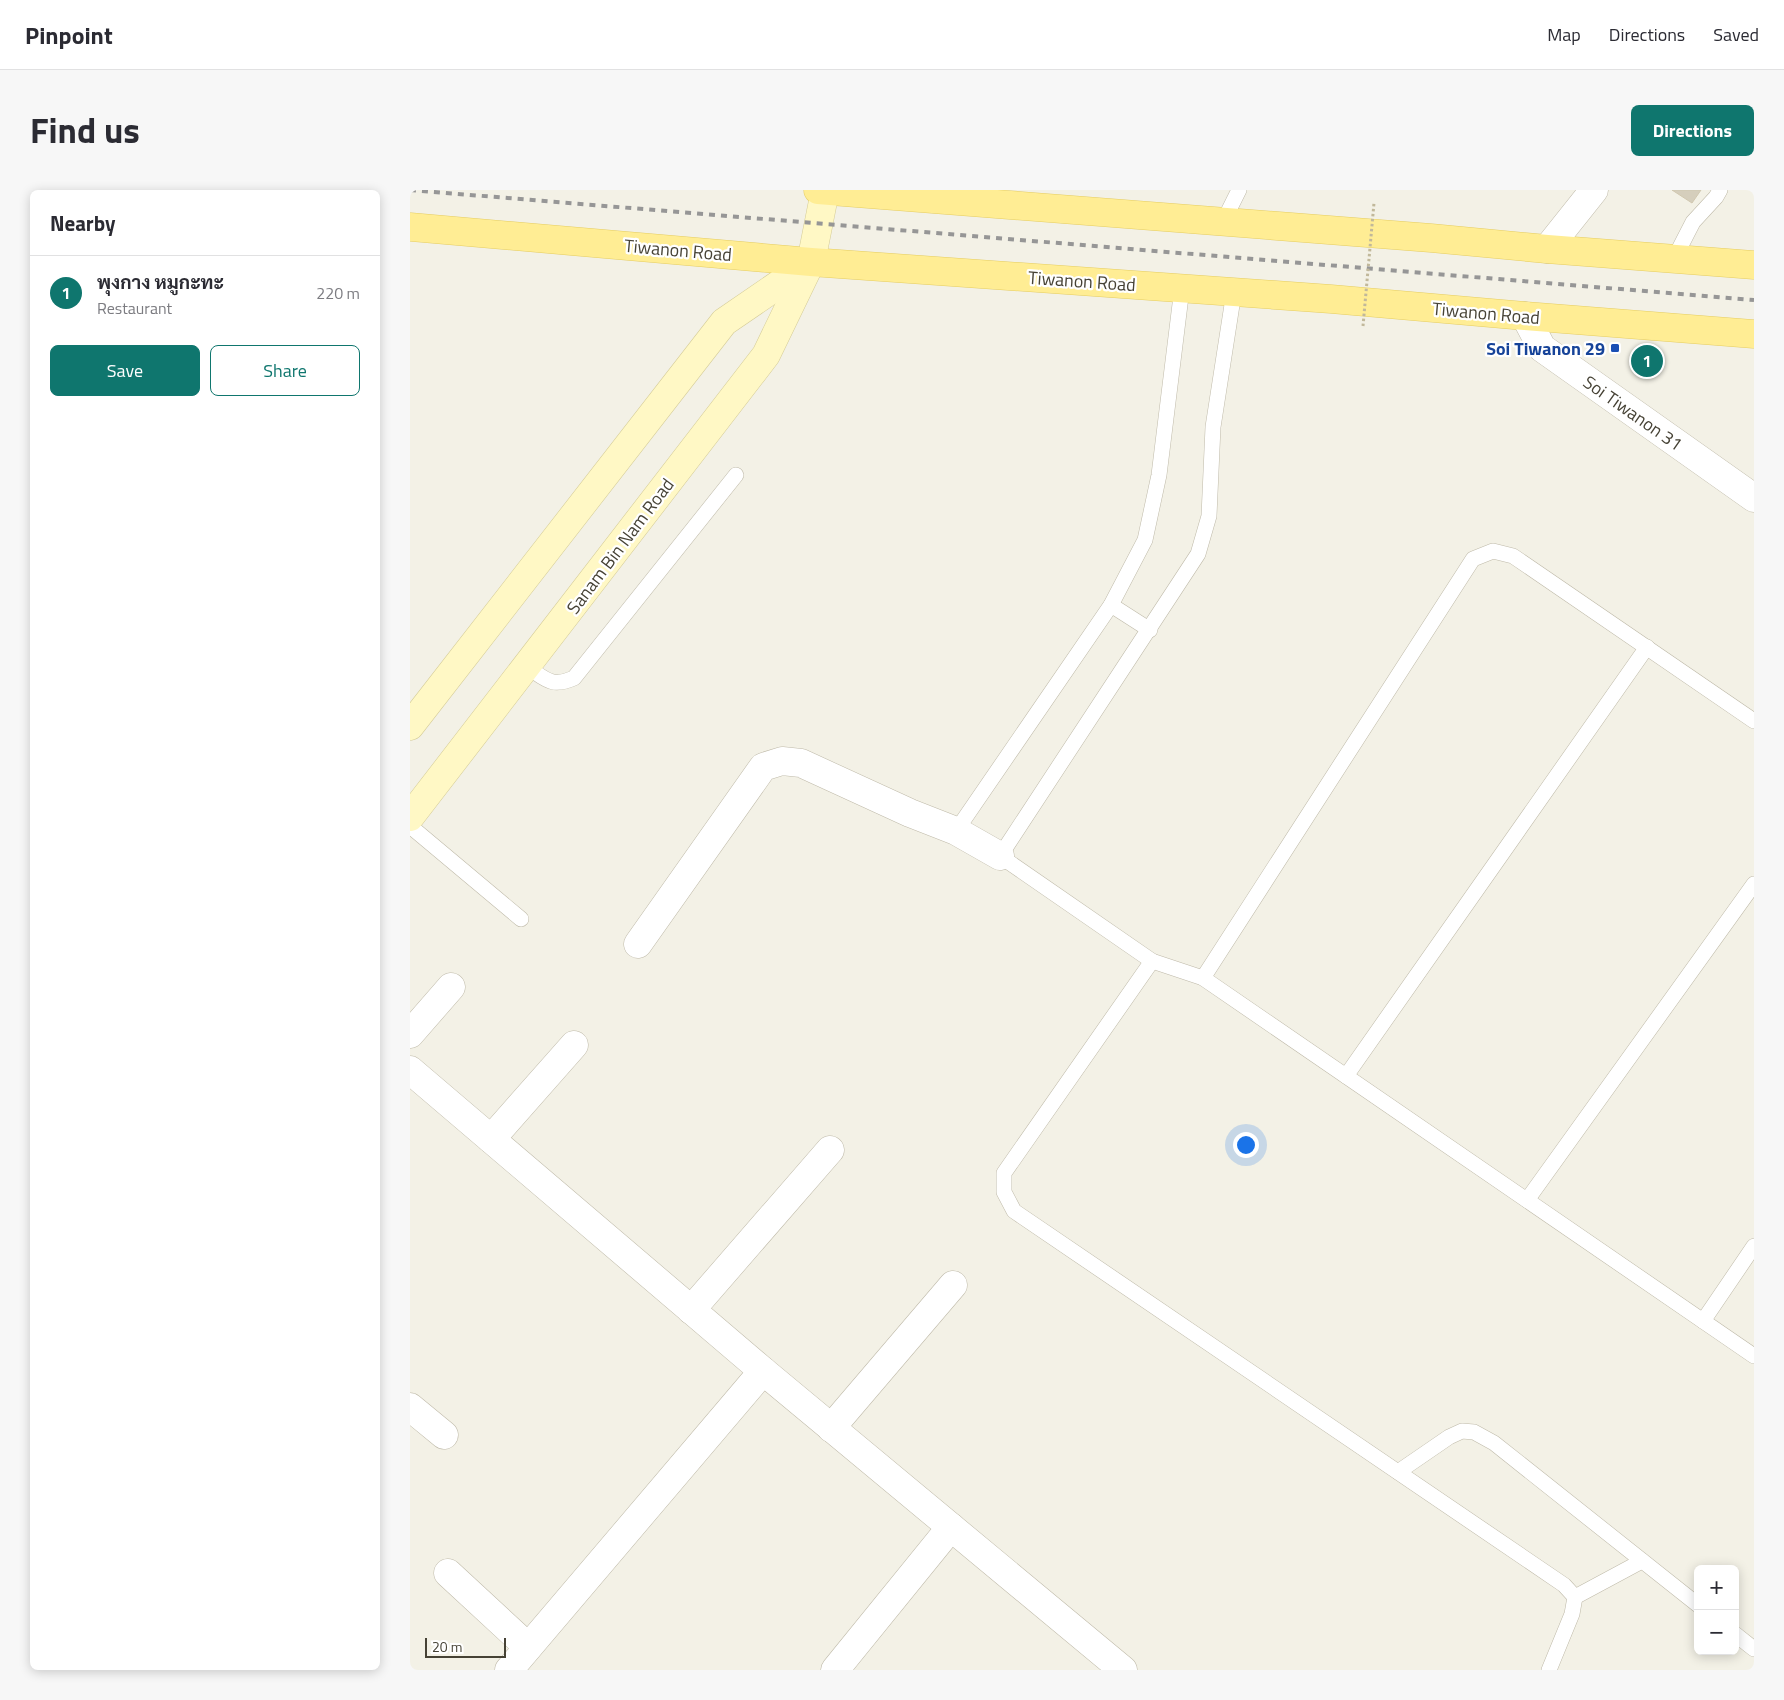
<!DOCTYPE html>
<html lang="en">
<head>
<meta charset="utf-8">
<style>
	body { margin:0; font-family:"Titillium Web",Sarabun,sans-serif; background:#f7f7f7; color:#2b2b33 }
	.controls { position:absolute; right:15px; bottom:15px; display:grid; overflow:hidden; border-radius:8px; box-shadow:0 2px 12px #0003 }
	.controls button { width:45px; height:45px; display:grid; place-items:center; padding:0; border:0; border-bottom:1px solid #e1e1e2; background:#fff; color:#2b2b33; font:25px sans-serif }
	.scale { position:absolute; left:15px; bottom:12px; width:81px; box-sizing:border-box; padding-left:5px; border:2px solid #464235; border-top:0; font-size:14px; line-height:18px; white-space:nowrap; color:#464235; -webkit-text-stroke:4px #fff; paint-order:stroke }
	.you { position:absolute; left:835px; top:954px; width:18px; height:18px; margin:-12px; border:4px solid #fff; border-radius:50%; background:#1a73e8; box-shadow:0 0 0 8px #1a73e833 }
	.badge { display:grid; place-items:center; width:32px; height:32px; border-radius:50%; background:#0f766e; color:#fff; font-size:16px; font-weight:700 }
	.pin { position:absolute; translate:-50% -50%; border:2px solid #fff; box-shadow:0 1px 5px #0006 }
	.list { margin:0; padding:0; list-style:none }
	h2 { display:flex; justify-content:space-between; align-items:center; height:65px; margin:0; padding:0 20px; font-size:21px }
	h2 small { font-size:16px; font-weight:400; color:#7c7c81 }
	.list li { display:grid; grid-template-columns:32px 1fr auto; gap:15px; align-items:center; box-sizing:border-box; height:75px; padding:0 20px; border-top:1px solid #e1e1e2 }
	.list b { display:block; font-size:19px; white-space:nowrap }
	.list p { margin:0; font-size:16px; white-space:nowrap; color:#7c7c81 }
	.list em { font-size:16px; font-style:normal; color:#7c7c81 }
	.actions { display:flex; gap:10px; padding:15px 20px }
	.actions a { flex:1; padding:11px 0; border:1px solid #0f766e; border-radius:8px; text-align:center; font-size:18px; color:#0f766e }
	.actions .main { background:#0f766e; color:#fff }
	.map { position:relative; flex:none; width:1344px; height:1480px; overflow:hidden; border-radius:8px }
	header { display:flex; align-items:center; gap:30px; box-sizing:border-box; height:70px; padding:0 25px; background:#fff; border-bottom:1px solid #e1e1e2 }
	header strong { font-size:24px }
	nav { display:flex; gap:28px; margin-inline-start:auto; font-size:18px }
	.intro { display:flex; align-items:center; justify-content:space-between; box-sizing:border-box; height:120px; padding:0 30px }
	h1 { margin:0; font-size:35px }
	.button { padding:12px 22px; border-radius:8px; background:#0f766e; color:#fff; font-size:18px; font-weight:700 }
	main { display:flex; gap:30px; padding:0 30px }
	aside { flex:1; background:#fff; border-radius:8px; box-shadow:0 2px 12px #0003 }
	.map>svg:first-child { display:block }
</style>
</head>
<body>
<header>
<strong>Pinpoint</strong>
<nav><a>Map</a><a>Directions</a><a>Saved</a></nav>
</header>
<div class="intro"><h1>Find us</h1><a class="button">Directions</a></div>
<main>
<aside>
<h2>Nearby<small></small></h2>
<ul class="list">
<li><span class="badge">1</span><div><b>พุงกาง หมูกะทะ</b><p>Restaurant</p></div><em>220 m</em></li>
</ul>
<div class="actions"><a class="main">Save</a><a>Share</a></div>
</aside>
<div class="map">
<svg width="1344" height="1480" viewBox="0 0 1344 1480">
	<rect width="100%" height="100%" fill="#f3f1e6"/>
	<polygon fill="#d5cebc" stroke="#d0c7af" points="1262,0 1291,0 1282,13"/>
	<g fill="none" stroke-linecap="round" stroke-linejoin="round">
		<g stroke="#bfbaa9" stroke-width="16">
			<g id="service">
				<polyline points="813,32 829,0"/>
				<polyline points="1264,69 1283,32 1306,7 1310,0"/>
				<polyline points="824,102 803,237 799,326 788,364 590,666 742,771 793,788 1344,1166"/>
				<polyline points="701,415 740,440"/>
				<path d="M117 477C136 489 141 498 164 488L326 285"/>
				<polyline points="0,636 111,729"/>
				<polyline points="546,641 701,415 735,350 749,285 772,98"/>
				<polyline points="742,771 594,983 594,1002 604,1021 1154,1395 1165,1407 1162,1424 1139,1480"/>
				<polyline points="793,788 1063,369 1083,361 1103,366 1344,531"/>
				<polyline points="936,886 1237,457"/>
				<polyline points="1117,1010 1344,694"/>
				<polyline points="1293,1131 1344,1056"/>
				<polyline points="988,1282 1039,1247 1052,1241 1064,1242 1084,1253 1288,1415"/>
				<polyline points="1165,1407 1232,1371"/>
				<polyline points="1325,1444 1344,1459"/>
			</g>
		</g>
		<g stroke="#bfbaa9" stroke-width="29">
			<g id="minor">
				<polyline points="1137,59 1184,0"/>
				<polyline points="1115,126 1132,158 1344,308"/>
				<polyline points="228,754 353,577 372,571 391,573 500,623 546,641 590,666"/>
				<polyline points="0,844 41,797"/>
				<polyline points="0,880 353,1181 713,1480"/>
				<polyline points="81,949 164,855"/>
				<polyline points="281,1120 420,960"/>
				<polyline points="0,1217 34,1245"/>
				<polyline points="421,1238 543,1095"/>
				<polyline points="38,1383 118,1457"/>
				<polyline points="99,1480 353,1181"/>
				<polyline points="425,1480 541,1337"/>
			</g>
		</g>
		<g stroke="#d4cb96" stroke-width="29">
			<g id="secondary">
				<polyline points="0,536 314,132 400,73"/>
				<polyline points="0,627 356,165 401,72 415,1"/>
			</g>
		</g>
		<g stroke="#e5cd63" stroke-width="29">
			<g id="primary">
				<polyline points="408,0 1021,48 1137,59 1344,75"/>
				<polyline points="0,37 401,72 921,109 1115,126 1344,144"/>
			</g>
		</g>
		<use href="#service" stroke="#fff" stroke-width="15"/>
		<use href="#minor" stroke="#fff" stroke-width="28"/>
		<use href="#secondary" stroke="#fff8c5" stroke-width="28"/>
		<use href="#primary" stroke="#ffed94" stroke-width="28"/>
		<polyline stroke="#969696" stroke-width="4" stroke-dasharray="6 6" stroke-linecap="butt" points="0,0 1344,110"/>
		<polyline stroke="#c1b89a" stroke-width="3" stroke-dasharray="2.5 2.5" stroke-linecap="butt" points="953,136 964,13"/>
	</g>
	<rect fill="#1a4fb4" stroke="#fff" stroke-width="2" x="1200" y="153" width="10" height="10" rx="2.5"/>
	<g text-anchor="middle" dominant-baseline="central" stroke-width="4.5" stroke-linejoin="round" paint-order="stroke">
		<g font-size="18" fill="#464235" stroke="#fff">
			<text transform="translate(268 60) rotate(5)">Tiwanon Road</text>
			<text transform="translate(672 91) rotate(4)">Tiwanon Road</text>
			<text transform="translate(1076 123) rotate(5)">Tiwanon Road</text>
			<text transform="translate(1223 223) rotate(35)">Soi Tiwanon 31</text>
			<text transform="translate(210 356) rotate(-53)">Sanam Bin Nam Road</text>
		</g>
		<g font-size="18" font-weight="bold" fill="#164399" stroke="#fff" text-anchor="end">
			<text x="1195" y="158">Soi Tiwanon 29</text>
		</g>
	</g>
</svg>
<div class="controls">
<button>+</button>
<button>−</button>
</div>
<div class="scale">20 m</div>
<div class="you"></div>
<div class="pin badge" style="left:1237px;top:171px">1</div>
</div>
</main>
</body>
</html>
